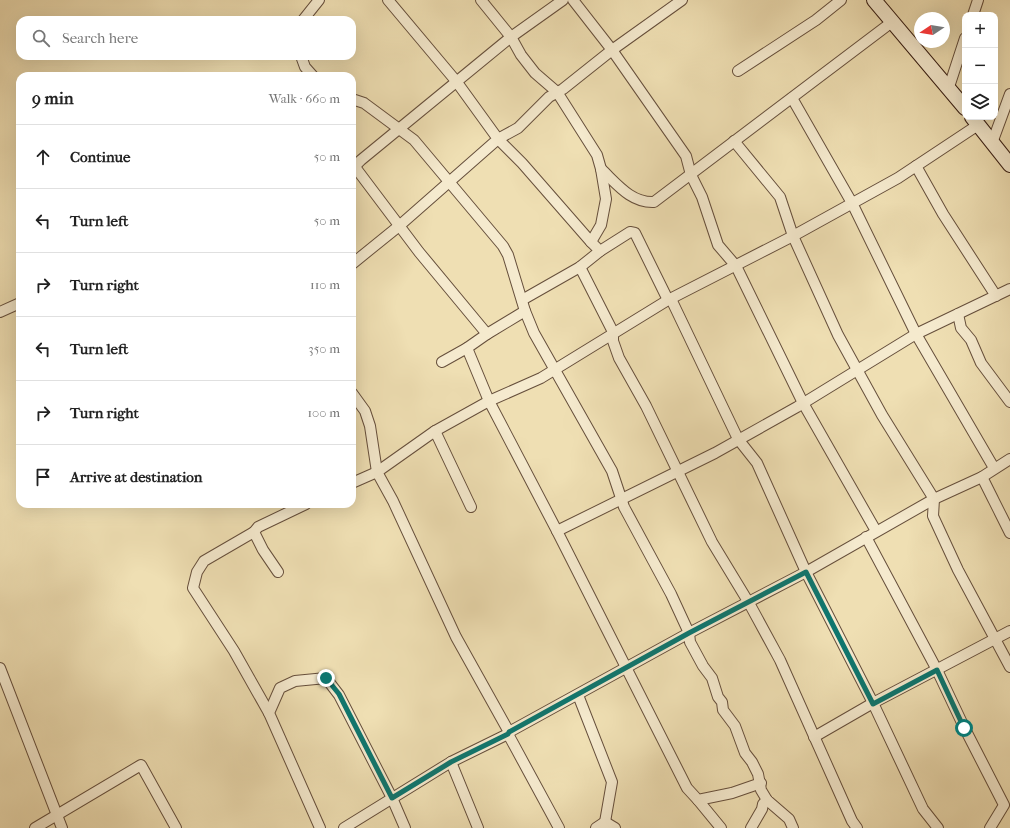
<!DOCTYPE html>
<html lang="en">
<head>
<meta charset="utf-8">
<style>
	body { margin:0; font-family:"IM FELL French Canon",serif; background:#f2f2f2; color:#222 }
	.controls { position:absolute; right:12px; top:12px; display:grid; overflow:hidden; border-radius:8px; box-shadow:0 4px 16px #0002 }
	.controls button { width:36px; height:36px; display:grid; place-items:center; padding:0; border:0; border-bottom:1px solid #e0e0e0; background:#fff; color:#222; font:20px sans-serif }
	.compass { position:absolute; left:914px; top:12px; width:36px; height:36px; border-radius:50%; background:#fff; box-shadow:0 4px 16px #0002; rotate:258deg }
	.stop { position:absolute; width:12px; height:12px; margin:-9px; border:3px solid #0f766e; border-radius:50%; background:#fff }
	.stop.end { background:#0f766e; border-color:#fff; box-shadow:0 1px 4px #0008 }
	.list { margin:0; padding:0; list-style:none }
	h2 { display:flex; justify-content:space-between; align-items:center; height:52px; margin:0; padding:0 16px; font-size:17px }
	h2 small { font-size:13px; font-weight:400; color:#767676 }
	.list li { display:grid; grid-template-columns:26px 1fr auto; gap:12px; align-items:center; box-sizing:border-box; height:64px; padding:0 16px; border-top:1px solid #e0e0e0 }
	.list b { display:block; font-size:15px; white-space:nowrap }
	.list em { font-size:13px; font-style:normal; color:#767676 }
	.icon { flex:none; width:22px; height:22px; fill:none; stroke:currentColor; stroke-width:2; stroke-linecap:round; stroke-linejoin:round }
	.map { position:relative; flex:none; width:1010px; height:828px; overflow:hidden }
	.search { position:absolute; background:#fff; box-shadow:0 4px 16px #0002; left:16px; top:16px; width:340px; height:44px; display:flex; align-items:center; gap:10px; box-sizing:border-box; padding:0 14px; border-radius:12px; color:#767676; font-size:15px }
	.panel { position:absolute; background:#fff; box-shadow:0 4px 16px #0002; left:16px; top:72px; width:340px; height:436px; border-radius:12px }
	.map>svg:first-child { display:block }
</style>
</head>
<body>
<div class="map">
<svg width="1010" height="828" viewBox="0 0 1010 828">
	<rect width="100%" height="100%" fill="#efdfb3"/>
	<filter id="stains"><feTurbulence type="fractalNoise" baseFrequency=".005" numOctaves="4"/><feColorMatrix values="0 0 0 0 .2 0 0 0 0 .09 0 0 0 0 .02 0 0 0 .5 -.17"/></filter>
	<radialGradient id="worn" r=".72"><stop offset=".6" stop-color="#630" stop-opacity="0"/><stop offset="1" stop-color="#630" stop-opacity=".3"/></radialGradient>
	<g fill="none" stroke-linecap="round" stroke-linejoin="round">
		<g stroke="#664f3c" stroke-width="12">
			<g id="street">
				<polyline points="481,0 511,37 521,55 535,73 557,92 597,155 601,169 606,199 601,225 591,242 600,251 630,232 635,233 668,300"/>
				<polyline points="573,0 612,50 563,89 549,97 518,128 498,139 522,163 591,242"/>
				<polyline points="682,0 612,50 686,156 691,175 702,197 718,245 736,266 803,403 876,531"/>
				<polyline points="973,15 978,0"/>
				<polyline points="303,20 319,0"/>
				<polyline points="301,56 305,67 313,76"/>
				<polyline points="738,71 816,20 841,0"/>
				<polyline points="949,87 965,38"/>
				<polyline points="792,98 852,203 916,334 994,468"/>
				<polyline points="352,99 364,103 414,140 503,246 508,255 525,311 534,333 612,471 624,507 671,594 689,633 690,642 703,666 712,678 718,697 722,702 723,710 735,726 745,753 752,762 758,774 761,790 767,800 789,819 793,828"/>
				<polyline points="734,141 780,197 793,236 838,335 882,415 934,499 933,516 958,570 1010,667"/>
				<polyline points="992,143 1010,94"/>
				<polyline points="916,166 943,214 996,296"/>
				<polyline points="355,167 419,252 487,334 467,348 489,401 557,531 687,788 698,800 732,793 761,783"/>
				<polyline points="352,169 361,160 511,37 563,0"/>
				<path d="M601 169C617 184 631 203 654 202L892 22"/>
				<polyline points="352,264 399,226 498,139 456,81 388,0"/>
				<polyline points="580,267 613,332 613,341 619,358 646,406 712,542 749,603 780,660 852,821 857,828"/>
				<polyline points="671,299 738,439 757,463 806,572 873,703 923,809 938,828"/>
				<polyline points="522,300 580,267 600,251"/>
				<polyline points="0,312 20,303"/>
				<polyline points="958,314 961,328 971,340 981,363 1010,402"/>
				<polyline points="487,334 525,311"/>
				<polyline points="442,362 467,348"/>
				<polyline points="352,393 365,411 370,426 377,472 393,501 456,637 509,732"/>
				<polyline points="435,431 471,507"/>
				<polyline points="982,477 1010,533"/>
				<polyline points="352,483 377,472 435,431 489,401 541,378 668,300 793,236 898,178 978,125"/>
				<polyline points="557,531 715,453 797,407 916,334 1010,289"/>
				<polyline points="254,532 204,561 197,572 193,588 234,651 269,713"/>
				<polyline points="866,537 937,670 964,727 1004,805 990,828"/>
				<polyline points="278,572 263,550 254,532 258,527 306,504"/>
				<polyline points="0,668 62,828"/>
				<polyline points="578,695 612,782 605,822"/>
				<polyline points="508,734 559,828"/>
				<polyline points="814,737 873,703 1010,631"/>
				<polyline points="451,762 478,828"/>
				<polyline points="698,800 721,828"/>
				<polyline points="35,828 141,765 176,828"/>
				<polyline points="320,828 269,713 280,688 295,681 326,678 339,695 392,798 405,828"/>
				<polyline points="344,828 451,762 508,734 509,732 689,633 806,572 934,499 982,477 1010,459"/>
				<polyline points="596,828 605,822 615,828"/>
				<polyline points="751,828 762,809 763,804 767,800"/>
			</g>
		</g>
		<g stroke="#391f14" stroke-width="16">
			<g id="secondary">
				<polyline points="874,0 965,108"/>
				<polyline points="972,117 1010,165"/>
			</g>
		</g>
		<use href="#street" stroke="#f5eace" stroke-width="10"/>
		<use href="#secondary" stroke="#f5eace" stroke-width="14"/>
	</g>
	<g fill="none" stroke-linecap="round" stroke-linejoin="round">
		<polyline stroke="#0f766e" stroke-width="5" points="326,678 339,694 392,798 451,762 508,734 509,732 689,633 806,572 873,704 937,670 964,728"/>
	</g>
	<rect width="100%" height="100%" filter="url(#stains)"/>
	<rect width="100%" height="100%" fill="url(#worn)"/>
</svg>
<div class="controls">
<button>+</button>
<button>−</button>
<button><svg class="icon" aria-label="layers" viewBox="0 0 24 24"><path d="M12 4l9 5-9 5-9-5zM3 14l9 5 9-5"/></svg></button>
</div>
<svg class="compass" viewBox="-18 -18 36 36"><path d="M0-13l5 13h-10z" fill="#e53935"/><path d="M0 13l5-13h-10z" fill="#767676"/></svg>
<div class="stop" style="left:964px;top:728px"></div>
<div class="stop end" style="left:326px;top:678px"></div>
<div class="search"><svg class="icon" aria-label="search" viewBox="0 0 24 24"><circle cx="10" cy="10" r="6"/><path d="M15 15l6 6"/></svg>Search here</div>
<section class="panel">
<h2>9 min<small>Walk · 660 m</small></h2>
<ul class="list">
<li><svg class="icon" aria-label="ahead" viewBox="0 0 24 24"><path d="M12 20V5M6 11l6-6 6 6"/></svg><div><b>Continue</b></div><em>50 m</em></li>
<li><svg class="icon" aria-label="left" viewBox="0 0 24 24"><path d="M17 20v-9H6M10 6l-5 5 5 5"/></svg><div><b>Turn left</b></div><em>50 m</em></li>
<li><svg class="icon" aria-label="right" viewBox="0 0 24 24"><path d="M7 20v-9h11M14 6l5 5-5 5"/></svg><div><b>Turn right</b></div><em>110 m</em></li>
<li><svg class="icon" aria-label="left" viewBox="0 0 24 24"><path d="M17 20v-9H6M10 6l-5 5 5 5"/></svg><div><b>Turn left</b></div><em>350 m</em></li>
<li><svg class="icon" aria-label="right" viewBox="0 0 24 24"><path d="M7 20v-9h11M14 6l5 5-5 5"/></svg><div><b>Turn right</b></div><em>100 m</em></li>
<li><svg class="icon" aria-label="arrive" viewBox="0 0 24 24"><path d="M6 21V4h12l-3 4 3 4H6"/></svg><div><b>Arrive at destination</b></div></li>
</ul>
</section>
</div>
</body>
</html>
